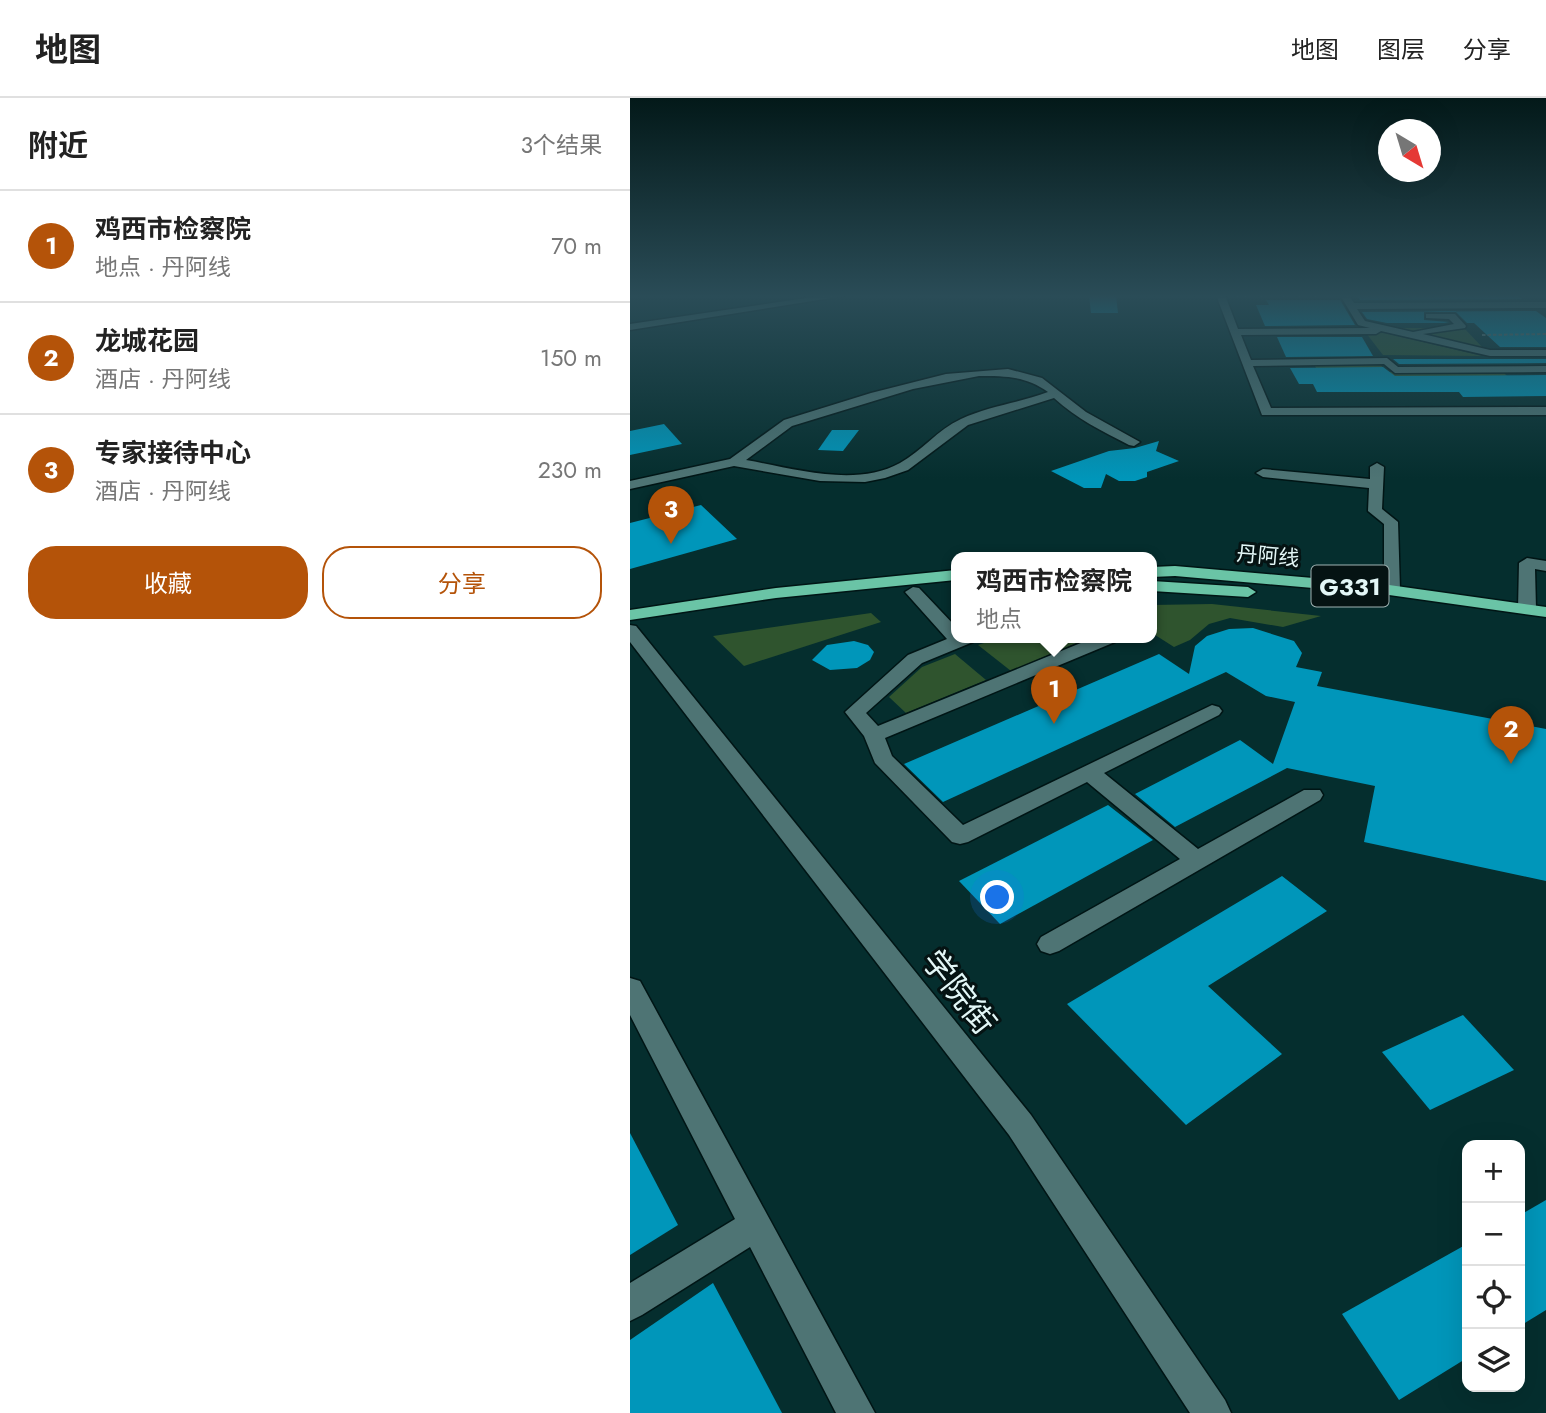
<!DOCTYPE html>
<html lang="zh">
<head>
<meta charset="utf-8">
<style>
	body { margin:0; font-family:Jost,"Noto Sans SC",sans-serif; background:#f6f6f6; color:#222 }
	.controls { position:absolute; right:21px; bottom:21px; display:grid; overflow:hidden; border-radius:14px; box-shadow:0 7px 28px #0002 }
	.controls button { width:63px; height:63px; display:grid; place-items:center; padding:0; border:0; border-bottom:2px solid #e0e0e0; background:#fff; color:#222; font:35px sans-serif }
	.compass { position:absolute; left:748px; top:21px; width:63px; height:63px; border-radius:50%; background:#fff; box-shadow:0 7px 28px #0002; rotate:142deg }
	.you { position:absolute; left:368px; top:800px; width:24px; height:24px; margin:-18px; border:5px solid #fff; border-radius:50%; background:#1a73e8; box-shadow:0 0 0 10px #1a73e833 }
	.badge { display:grid; place-items:center; width:46px; height:46px; border-radius:50%; background:#b45309; color:#fff; font-size:23px; font-weight:700 }
	.pin { position:absolute; translate:-50% -58px; filter:drop-shadow(0 2px 4px #0008) }
	.pin::after { content:''; position:absolute; top:37px; width:24px; height:21px; background:inherit; clip-path:polygon(0 0,100% 0,50% 100%) }
	.popup { position:absolute; left:321px; top:454px; width:206px; height:91px; box-sizing:border-box; display:grid; place-content:center; border-radius:14px; background:#fff; filter:drop-shadow(0 2px 5px #0005); font-size:23px; white-space:nowrap; color:#767676 }
	.popup b { font-size:26px; color:#222 }
	.popup::after { content:''; position:absolute; left:50%; top:100%; margin-left:-14px; border:14px solid transparent; border-top-color:#fff }
	.list { margin:0; padding:0; list-style:none }
	h2 { display:flex; justify-content:space-between; align-items:center; height:91px; margin:0; padding:0 28px; font-size:30px }
	h2 small { font-size:23px; font-weight:400; color:#767676 }
	.list li { display:grid; grid-template-columns:46px 1fr auto; gap:21px; align-items:center; box-sizing:border-box; height:112px; padding:0 28px; border-top:2px solid #e0e0e0 }
	.list b { display:block; font-size:26px; white-space:nowrap }
	.list p { margin:0; font-size:23px; white-space:nowrap; color:#767676 }
	.list em { font-size:23px; font-style:normal; color:#767676 }
	.actions { display:flex; gap:14px; padding:21px 28px }
	.actions a { flex:1; padding:16px 0; border:2px solid #b45309; border-radius:28px; text-align:center; font-size:24px; color:#b45309 }
	.actions .main { background:#b45309; color:#fff }
	.icon { flex:none; width:38px; height:38px; fill:none; stroke:currentColor; stroke-width:2; stroke-linecap:round; stroke-linejoin:round }
	.map { position:relative; flex:none; width:916px; height:1315px; overflow:hidden }
	header { display:flex; align-items:center; gap:42px; box-sizing:border-box; height:98px; padding:0 35px; background:#fff; border-bottom:2px solid #e0e0e0 }
	header strong { font-size:33px }
	nav { display:flex; gap:38px; margin-inline-start:auto; font-size:24px }
	main { display:flex }
	aside { flex:1; background:#fff }
	.map>svg:first-child { display:block }
</style>
</head>
<body>
<header>
<strong>地图</strong>
<nav><a>地图</a><a>图层</a><a>分享</a></nav>
</header>
<main>
<aside>
<h2>附近<small>3个结果</small></h2>
<ul class="list">
<li><span class="badge">1</span><div><b>鸡西市检察院</b><p>地点 · 丹阿线</p></div><em>70 m</em></li>
<li><span class="badge">2</span><div><b>龙城花园</b><p>酒店 · 丹阿线</p></div><em>150 m</em></li>
<li><span class="badge">3</span><div><b>专家接待中心</b><p>酒店 · 丹阿线</p></div><em>230 m</em></li>
</ul>
<div class="actions"><a class="main">收藏</a><a>分享</a></div>
</aside>
<div class="map">
<svg width="916" height="1315" viewBox="0 0 916 1315">
	<rect width="100%" height="100%" fill="#052e2e"/>
	<g fill="#2f542e">
		<polygon points="757,230 834,230 853,250"/>
		<polygon points="736,235 755,235 852,258 753,257"/>
		<polygon points="684,266 750,266 756,274 873,274 881,282 690,278"/>
		<polygon points="582,506 691,518 653,529 600,520 579,526 560,542 544,549 522,535 522,507"/>
		<polygon points="241,515 251,524 114,568 83,538"/>
		<polygon points="369,540 447,540 451,543 381,573 348,547"/>
		<polygon points="325,556 356,582 276,615 259,599 292,569"/>
	</g>
	<g fill="#0096ba">
		<polygon points="459,197 486,197 488,215 461,215"/>
		<polygon points="726,197 887,197 892,201 725,202 730,202"/>
		<polygon points="636,202 710,202 725,227 635,228 626,207 639,207"/>
		<polygon points="825,213 794,214 794,222 819,224 814,225 757,225 737,221 732,214 906,213 916,220 916,249 870,249 844,225 837,225"/>
		<polygon points="647,239 732,239 743,258 656,259"/>
		<polygon points="763,261 916,261 916,265 769,266"/>
		<polygon points="753,269 765,278 916,277 916,298 833,299 829,294 687,294 683,286 669,286 660,270"/>
		<polygon points="34,326 52,346 0,357 0,333"/>
		<polygon points="202,332 229,332 213,353 188,352"/>
		<polygon points="529,343 526,353 549,363 517,374 517,379 505,383 489,383 476,376 471,390 454,390 421,373 479,353 505,350"/>
		<polygon points="71,407 107,441 0,471 0,425"/>
		<polygon points="623,530 664,543 672,555 666,569 692,574 687,588 916,631 916,783 734,744 745,688 657,670 545,729 505,696 610,642 643,666 665,604 636,598 596,574 313,704 274,666 529,556 559,576 565,548 577,538 599,531"/>
		<polygon points="224,543 238,547 244,554 240,562 227,570 200,572 182,562 197,547"/>
		<polygon points="478,707 523,742 370,826 329,783"/>
		<polygon points="652,778 697,813 578,888 652,956 556,1027 437,906"/>
		<polygon points="833,917 884,972 800,1012 752,954"/>
		<polygon points="0,1035 48,1127 0,1157"/>
		<polygon points="916,1102 916,1212 890,1228 890,1117"/>
		<polygon points="837,1146 837,1260 769,1302 712,1216"/>
		<polygon points="83,1185 152,1315 0,1315 0,1242"/>
	</g>
	<g fill="none" stroke-linecap="round" stroke-linejoin="round">
		<g stroke="#001515" stroke-width="3">
			<g id="minor">
				<polygon points="196,197 220,197 0,232 0,226"/>
				<polygon points="586,197 595,197 608,231 740,230 728,227 710,197 719,197 724,205 916,204 916,210 727,211 735,223 783,234 824,226 819,221 796,220 796,216 825,216 836,228 835,230 793,236 860,252 916,252 916,258 860,258 751,233 746,236 611,237 621,262 757,260 768,269 916,268 916,274 765,275 754,266 623,268 641,310 916,309 916,317 632,317"/>
				<path d="M378 271 412 280 456 314 510 344 504 348 499 347C472 333 447 321 424 300L338 327 278 372 255 380 235 384 190 383 104 368 0 391V383L100 361 154 322 241 295 316 276ZM349 278C375 278 396 278 418 294 389 305 358 308 331 321 307 332 292 353 270 365 225 390 163 370 116 362L162 328 283 291Z"/>
				<polygon points="747,365 754,369 752,411 768,424 770,492 762,497 754,492 754,426 738,413 739,390 633,379 626,375 633,371 740,381 740,369"/>
				<polygon points="897,460 916,463 916,473 905,471 906,511 897,516 888,511 889,465"/>
				<polygon points="283,489 289,490 326,529 326,540 346,540 343,544 292,565 236,615 248,628 463,540 488,540 485,544 255,640 262,658 333,727 582,607 589,609 592,613 589,617 474,675 568,751 674,692 690,692 693,697 690,702 429,853 420,856 411,853 407,846 411,839 550,761 457,684 338,744 330,746 322,744 245,665 234,638 215,614 278,557 317,541 275,494"/>
				<polygon points="0,527 6,528 401,1017 595,1302 601,1315 560,1315 379,1037 0,544"/>
				<polygon points="0,880 10,883 245,1315 206,1315 120,1149 12,1217 0,1223 0,1185 105,1121 0,917"/>
			</g>
		</g>
		<g stroke="#001515" stroke-width="3">
			<g id="highway">
				<polygon points="545,468 752,486 916,509 916,519 752,496 545,478 522,479 522,469"/>
				<polygon points="326,472 326,482 146,500 0,522 0,512 146,490"/>
				<polygon points="522,483 618,489 626,494 618,499 522,493"/>
			</g>
		</g>
		<g stroke="#638383" stroke-width="2" stroke-dasharray="3.5 2" stroke-linecap="butt">
			<polyline points="607,198 700,198"/>
			<polyline points="852,237 916,236"/>
		</g>
		<use href="#minor" fill="#4e7474" fill-rule="evenodd"/>
		<use href="#highway" fill="#6ac4a6" fill-rule="evenodd"/>
	</g>
	<linearGradient id="sky" x2="0" y2="1"><stop stop-color="#031919"/><stop offset="0.52" stop-color="#2a4c57"/><stop offset="1" stop-color="#2a4c57" stop-opacity="0"/></linearGradient>
	<rect width="916" height="381" fill="url(#sky)"/>
	<g text-anchor="middle" dominant-baseline="central" stroke-width="6" stroke-linejoin="round" paint-order="stroke">
		<g font-size="21" fill="#e3f7f7" stroke="#051313">
			<text transform="translate(638 458) rotate(5)">丹阿线</text>
		</g>
		<rect fill="#051313" stroke="#a0b3b3" stroke-width="2" x="681.5" y="467.5" width="77" height="41" rx="5"/>
		<g font-size="24" font-weight="bold" fill="#e3f7f7">
			<text x="720" y="488">G331</text>
		</g>
		<g font-size="32" fill="#e3f7f7" stroke="#051313">
			<text transform="translate(329 894) rotate(52)">学院街</text>
		</g>
	</g>
</svg>
<div class="controls">
<button>+</button>
<button>−</button>
<button><svg class="icon" aria-label="locate" viewBox="0 0 24 24"><circle cx="12" cy="12" r="6"/><path d="M12 2v4M12 18v4M2 12h4M18 12h4"/></svg></button>
<button><svg class="icon" aria-label="layers" viewBox="0 0 24 24"><path d="M12 4l9 5-9 5-9-5zM3 14l9 5 9-5"/></svg></button>
</div>
<svg class="compass" viewBox="-18 -18 36 36"><path d="M0-13l5 13h-10z" fill="#e53935"/><path d="M0 13l5-13h-10z" fill="#767676"/></svg>
<div class="you"></div>
<div class="pin badge" style="left:424px;top:626px">1</div>
<div class="popup"><b>鸡西市检察院</b>地点</div>
<div class="pin badge" style="left:881px;top:666px">2</div>
<div class="pin badge" style="left:41px;top:446px">3</div>
</div>
</main>
</body>
</html>
